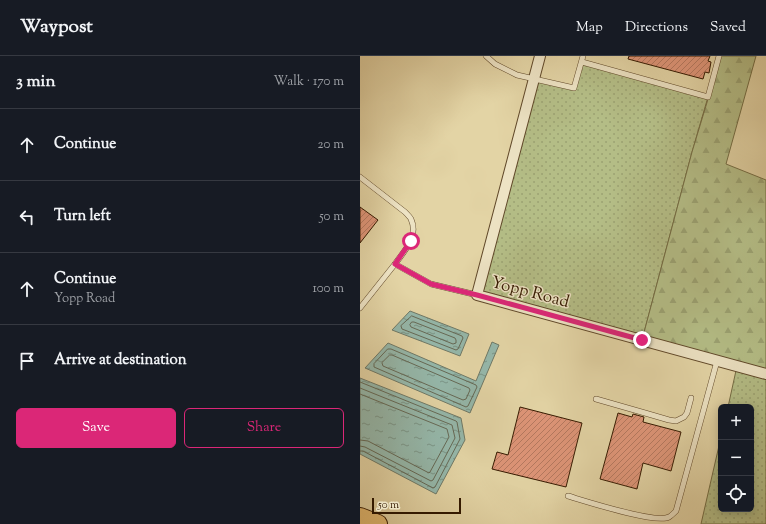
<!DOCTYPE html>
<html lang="en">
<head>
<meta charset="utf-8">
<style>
	body { margin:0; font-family:"Sorts Mill Goudy",serif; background:#242831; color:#f1f3f6 }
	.controls { position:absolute; right:12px; bottom:12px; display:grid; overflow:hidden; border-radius:6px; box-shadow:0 2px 10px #0003 }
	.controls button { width:36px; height:36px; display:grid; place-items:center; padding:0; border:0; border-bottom:1px solid #363941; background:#171b24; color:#f1f3f6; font:20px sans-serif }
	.scale { position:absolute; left:12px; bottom:10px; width:89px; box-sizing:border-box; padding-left:4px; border:2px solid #351a00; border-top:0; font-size:11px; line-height:14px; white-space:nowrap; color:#351a00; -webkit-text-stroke:3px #ede3c4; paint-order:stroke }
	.stop { position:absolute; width:12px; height:12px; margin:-9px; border:3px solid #db2777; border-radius:50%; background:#fff }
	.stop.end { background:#db2777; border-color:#fff; box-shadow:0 1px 4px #0008 }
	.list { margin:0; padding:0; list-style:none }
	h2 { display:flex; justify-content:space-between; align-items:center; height:52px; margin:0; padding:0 16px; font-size:17px }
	h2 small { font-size:13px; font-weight:400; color:#9ea1a6 }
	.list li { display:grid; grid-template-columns:26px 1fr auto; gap:12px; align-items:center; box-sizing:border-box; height:72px; padding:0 16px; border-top:1px solid #363941 }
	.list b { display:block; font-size:15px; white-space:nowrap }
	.list p { margin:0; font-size:13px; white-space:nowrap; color:#9ea1a6 }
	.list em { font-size:13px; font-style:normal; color:#9ea1a6 }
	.actions { display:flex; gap:8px; padding:12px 16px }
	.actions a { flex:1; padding:9px 0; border:1px solid #db2777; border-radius:6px; text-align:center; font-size:14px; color:#db2777 }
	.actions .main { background:#db2777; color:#fff }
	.icon { flex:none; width:22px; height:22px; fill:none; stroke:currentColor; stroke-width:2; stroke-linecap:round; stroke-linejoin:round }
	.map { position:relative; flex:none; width:406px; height:468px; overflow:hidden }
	header { display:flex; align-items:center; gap:24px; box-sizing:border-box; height:56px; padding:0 20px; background:#171b24; border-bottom:1px solid #363941 }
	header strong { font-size:19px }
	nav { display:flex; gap:22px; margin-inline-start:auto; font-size:14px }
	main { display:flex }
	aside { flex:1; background:#171b24 }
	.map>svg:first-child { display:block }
</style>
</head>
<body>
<header>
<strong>Waypost</strong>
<nav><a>Map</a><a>Directions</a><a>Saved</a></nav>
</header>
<main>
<aside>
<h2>3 min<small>Walk · 170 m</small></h2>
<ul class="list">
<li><svg class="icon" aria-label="ahead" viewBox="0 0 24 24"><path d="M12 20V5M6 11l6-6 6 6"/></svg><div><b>Continue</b></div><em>20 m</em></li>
<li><svg class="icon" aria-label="left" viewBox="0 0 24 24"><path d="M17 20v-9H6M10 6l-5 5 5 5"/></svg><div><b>Turn left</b></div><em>50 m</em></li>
<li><svg class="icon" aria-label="ahead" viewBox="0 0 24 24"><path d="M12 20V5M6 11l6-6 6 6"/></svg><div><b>Continue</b><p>Yopp Road</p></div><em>100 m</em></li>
<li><svg class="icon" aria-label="arrive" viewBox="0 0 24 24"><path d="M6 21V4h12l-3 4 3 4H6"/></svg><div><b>Arrive at destination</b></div></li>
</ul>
<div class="actions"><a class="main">Save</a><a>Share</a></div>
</aside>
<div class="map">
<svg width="406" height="468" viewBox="0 0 406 468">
	<defs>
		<pattern id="grass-dots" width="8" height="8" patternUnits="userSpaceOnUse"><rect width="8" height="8" fill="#b4bd86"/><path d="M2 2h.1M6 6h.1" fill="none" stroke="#9ba272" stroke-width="1.8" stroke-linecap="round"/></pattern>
		<pattern id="forest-firs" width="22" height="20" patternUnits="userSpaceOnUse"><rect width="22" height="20" fill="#b4bd86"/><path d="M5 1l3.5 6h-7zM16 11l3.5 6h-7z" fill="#9ba272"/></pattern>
		<pattern id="water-ripples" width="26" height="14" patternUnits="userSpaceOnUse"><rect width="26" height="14" fill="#95b8ab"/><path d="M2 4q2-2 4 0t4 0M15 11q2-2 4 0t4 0" fill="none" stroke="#7a9589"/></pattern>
		<pattern id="building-hatch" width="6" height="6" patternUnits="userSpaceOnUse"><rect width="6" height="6" fill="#de9578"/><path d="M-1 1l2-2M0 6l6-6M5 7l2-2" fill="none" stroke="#b57960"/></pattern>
	</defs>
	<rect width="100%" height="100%" fill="#e3d4a5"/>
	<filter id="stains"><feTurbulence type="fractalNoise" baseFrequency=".005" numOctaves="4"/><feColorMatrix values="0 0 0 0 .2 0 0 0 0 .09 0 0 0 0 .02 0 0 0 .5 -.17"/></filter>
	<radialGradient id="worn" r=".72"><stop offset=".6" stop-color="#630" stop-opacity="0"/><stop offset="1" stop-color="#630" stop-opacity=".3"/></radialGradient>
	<g fill="url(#grass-dots)" stroke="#746c43">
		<polygon points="222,6 348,41 332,96 282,284 117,239 173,23 214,32"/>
		<polygon points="377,310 406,318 406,468 341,468 361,381 361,453 391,453 391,351 368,351"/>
	</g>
	<polygon fill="url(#forest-firs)" stroke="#746c43" points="361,0 396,0 366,108 406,124 406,318 282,284 332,96"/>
	<g fill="url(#water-ripples)" stroke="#6f7967">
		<polygon points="50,255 109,278 100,300 32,274"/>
		<polygon points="132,286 139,289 110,357 5,312 28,287 116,325"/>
		<polygon points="0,322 101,362 105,384 76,438 0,398"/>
	</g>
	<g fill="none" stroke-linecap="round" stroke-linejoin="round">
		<g stroke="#656956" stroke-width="1">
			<polygon points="52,260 102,280 103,282 98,293 96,294 42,273 41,270"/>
			<polygon points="52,266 54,266 95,282 96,284 96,287 93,288 51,271 50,269"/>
			<polygon points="28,293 31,293 116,329 117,331 108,350 106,351 14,311 14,308"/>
			<polygon points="30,299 32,299 109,332 110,334 106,343 103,344 23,310 22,307"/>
			<polyline points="0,326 96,365 97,366 100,383 75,431 73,432 3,395 0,395"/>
			<polyline points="0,332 92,369 95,382 73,424 71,425 5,391 0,390"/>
			<polyline points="0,338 87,373 89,381 70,416 69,417 8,385 0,384"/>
		</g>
	</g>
	<g fill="url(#building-hatch)" stroke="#351a00">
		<polygon points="269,0 350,0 348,5 351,6 349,17 345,16 343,23 268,3"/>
		<polygon points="0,151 18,164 0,187"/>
		<polygon points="160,351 222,367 206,431 132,413 137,396 148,399"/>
		<polygon points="258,357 272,361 273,358 284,361 283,366 321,376 311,415 283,407 277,433 240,423"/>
	</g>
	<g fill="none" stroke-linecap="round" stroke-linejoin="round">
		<g stroke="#604829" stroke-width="6">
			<g id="service">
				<polyline points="126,0 135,8 157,19 214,32 223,0"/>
				<polyline points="222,6 348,41 359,0"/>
				<path d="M0 121 45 156C47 158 50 161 51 163 59 181 44 195 35 208L71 228 117 239"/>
				<polyline points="0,252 35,208"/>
				<polyline points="236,343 285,357 309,364 316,365 324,361 327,357 331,342"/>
				<path d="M208 440C225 445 296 468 309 461 311 460 314 457 316 455L357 305"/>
			</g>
		</g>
		<g stroke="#604829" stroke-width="12">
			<polyline id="minor" points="180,0 117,239 406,318"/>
		</g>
		<g stroke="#351a00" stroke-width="20">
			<polyline id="motorway" points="0,461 18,468"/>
		</g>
		<use href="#service" stroke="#ede3c4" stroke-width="5"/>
		<use href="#minor" stroke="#ede3c4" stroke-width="10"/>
		<use href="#motorway" stroke="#e2ba72" stroke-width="18"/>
	</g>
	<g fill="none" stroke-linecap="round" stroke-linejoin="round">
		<polyline stroke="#db2777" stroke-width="5" points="51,185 35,208 71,228 117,239 282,284"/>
	</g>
	<g text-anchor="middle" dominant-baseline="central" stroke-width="3" stroke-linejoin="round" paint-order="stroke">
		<g font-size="17" fill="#351a00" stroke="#ede3c4">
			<text transform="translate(170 237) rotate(15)">Yopp Road</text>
		</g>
	</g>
	<rect width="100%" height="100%" filter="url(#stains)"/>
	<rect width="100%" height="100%" fill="url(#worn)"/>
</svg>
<div class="controls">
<button>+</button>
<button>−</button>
<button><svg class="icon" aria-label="locate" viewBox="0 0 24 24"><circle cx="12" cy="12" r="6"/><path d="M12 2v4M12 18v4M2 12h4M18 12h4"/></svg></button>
</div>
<div class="scale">50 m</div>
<div class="stop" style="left:51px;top:185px"></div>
<div class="stop end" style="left:282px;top:284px"></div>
</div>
</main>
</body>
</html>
